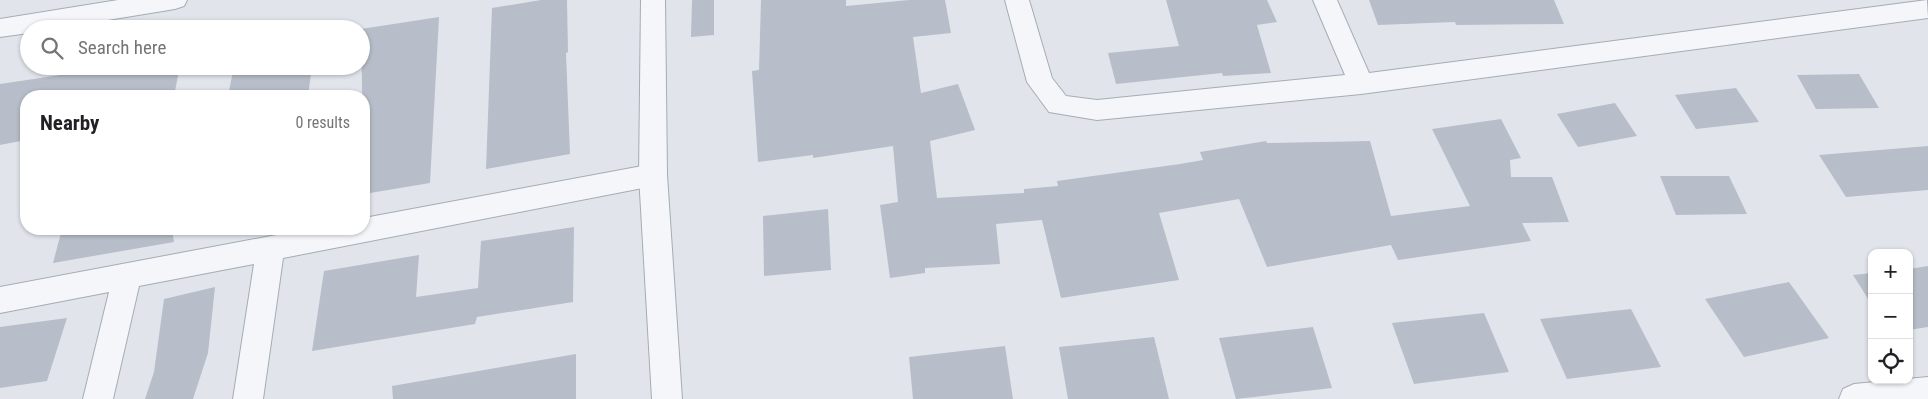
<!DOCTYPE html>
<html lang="en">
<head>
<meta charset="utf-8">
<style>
	body { margin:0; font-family:"Roboto Condensed",sans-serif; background:#f2f2f2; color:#202124 }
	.controls { position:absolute; right:15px; bottom:15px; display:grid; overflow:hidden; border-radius:10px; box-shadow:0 1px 4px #0004 }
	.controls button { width:45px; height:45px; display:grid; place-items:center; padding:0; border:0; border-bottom:1px solid #e0e0e0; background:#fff; color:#202124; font:25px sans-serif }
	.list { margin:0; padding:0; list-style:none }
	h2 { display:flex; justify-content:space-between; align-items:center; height:65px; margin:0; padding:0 20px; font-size:21px }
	h2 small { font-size:16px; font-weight:400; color:#757577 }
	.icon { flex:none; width:28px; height:28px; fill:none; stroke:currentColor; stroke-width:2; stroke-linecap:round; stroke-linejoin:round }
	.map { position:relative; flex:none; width:1928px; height:399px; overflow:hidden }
	.search { position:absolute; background:#fff; box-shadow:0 1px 4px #0004; left:20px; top:20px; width:350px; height:55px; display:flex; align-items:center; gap:12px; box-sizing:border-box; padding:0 18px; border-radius:28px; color:#757577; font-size:19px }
	.panel { position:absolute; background:#fff; box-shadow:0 1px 4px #0004; left:20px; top:90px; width:350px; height:145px; border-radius:20px }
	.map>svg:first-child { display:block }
</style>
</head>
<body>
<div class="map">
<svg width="1928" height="399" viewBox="0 0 1928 399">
	<rect width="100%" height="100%" fill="#e1e5eb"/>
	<g fill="#b7bec9">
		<polygon points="541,0 567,0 568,52 566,53 570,154 486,169 492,8"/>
		<polygon points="692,0 714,0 714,35 691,37"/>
		<polygon points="761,0 846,0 846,6 909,0 945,0 951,33 913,37 921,93 958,84 975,130 930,141 937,198 1024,193 1024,189 1058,186 1057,181 1180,164 1203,160 1200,152 1266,141 1267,143 1370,141 1391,216 1470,206 1432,129 1501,119 1521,158 1510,160 1511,177 1552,177 1569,222 1522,223 1531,241 1398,260 1391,245 1267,267 1239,199 1159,213 1179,280 1061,298 1042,220 996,224 1000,264 925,268 925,273 890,278 880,205 898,202 893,146 813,158 813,155 758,162 752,71 759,70"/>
		<polygon points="1166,0 1267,0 1277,22 1257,25 1271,73 1223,76 1222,73 1116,84 1108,53 1179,46"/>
		<polygon points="1369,0 1554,0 1564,24 1456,25 1455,22 1378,25"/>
		<polygon points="439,17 430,183 364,194 361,29"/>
		<polygon points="101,66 180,66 174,96 26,96 26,140 0,145 0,84 101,69"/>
		<polygon points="234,66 312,66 308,96 228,96"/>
		<polygon points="1859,74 1879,108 1816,109 1797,75"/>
		<polygon points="1736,88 1759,122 1696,129 1675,95"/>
		<polygon points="1615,103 1637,136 1578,147 1557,114"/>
		<polygon points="1928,146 1928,190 1846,197 1819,155"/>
		<polygon points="1660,176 1729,176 1747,214 1676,215"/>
		<polygon points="828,209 831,270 764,276 763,216"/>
		<polygon points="574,227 573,302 477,317 475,324 312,351 324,271 419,255 416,297 478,288 481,241"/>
		<polygon points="62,229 172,229 174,242 53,263"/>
		<polygon points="1928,266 1928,327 1909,330 1909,269"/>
		<polygon points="1872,273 1872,305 1853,275"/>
		<polygon points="1789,282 1829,338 1744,357 1705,299"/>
		<polygon points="215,287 208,353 193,399 145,399 154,372 164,299"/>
		<polygon points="1631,309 1661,367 1567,379 1540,319"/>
		<polygon points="1484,313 1509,372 1414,384 1392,323"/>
		<polygon points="67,318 47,381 0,388 0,327"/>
		<polygon points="1313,327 1332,388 1236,399 1219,338"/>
		<polygon points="1154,337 1169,399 1068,399 1059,347"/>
		<polygon points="1005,346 1013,399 913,399 909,357"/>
		<polygon points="576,354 576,399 393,399 392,386"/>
	</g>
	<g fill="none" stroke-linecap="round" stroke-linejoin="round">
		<g stroke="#a5acb6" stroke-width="2">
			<g id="minor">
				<polygon points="118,0 187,0 184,6 175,9 53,29 29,29 29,33 0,37 0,19"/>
				<polygon points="1005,0 1029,0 1052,78 1066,96 1097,100 1345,75 1313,0 1337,0 1369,73 1927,0 1928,18 1361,94 1097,120 1049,112 1027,82"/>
				<polygon points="653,164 663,167 667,175 663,183 653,186 283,258 263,399 233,399 254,264 139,286 113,399 83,399 109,292 0,313 0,287 308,229 364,229 364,218"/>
				<polygon points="1928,377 1928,399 1839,399 1843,389 1854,384"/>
			</g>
		</g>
		<g stroke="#a5acb6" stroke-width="2">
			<polygon id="tertiary" points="641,0 665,0 667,175 682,399 652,399 639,175"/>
		</g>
		<use href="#minor" fill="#f4f6f9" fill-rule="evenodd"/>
		<use href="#tertiary" fill="#f4f6f9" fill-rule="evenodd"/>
	</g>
</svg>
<div class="controls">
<button>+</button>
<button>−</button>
<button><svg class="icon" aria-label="locate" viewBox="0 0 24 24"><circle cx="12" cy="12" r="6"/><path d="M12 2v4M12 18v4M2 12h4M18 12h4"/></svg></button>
</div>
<div class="search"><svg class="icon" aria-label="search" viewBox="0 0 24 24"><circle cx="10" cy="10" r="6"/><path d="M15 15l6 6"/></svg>Search here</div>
<section class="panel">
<h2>Nearby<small>0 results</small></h2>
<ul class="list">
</ul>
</section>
</div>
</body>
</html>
